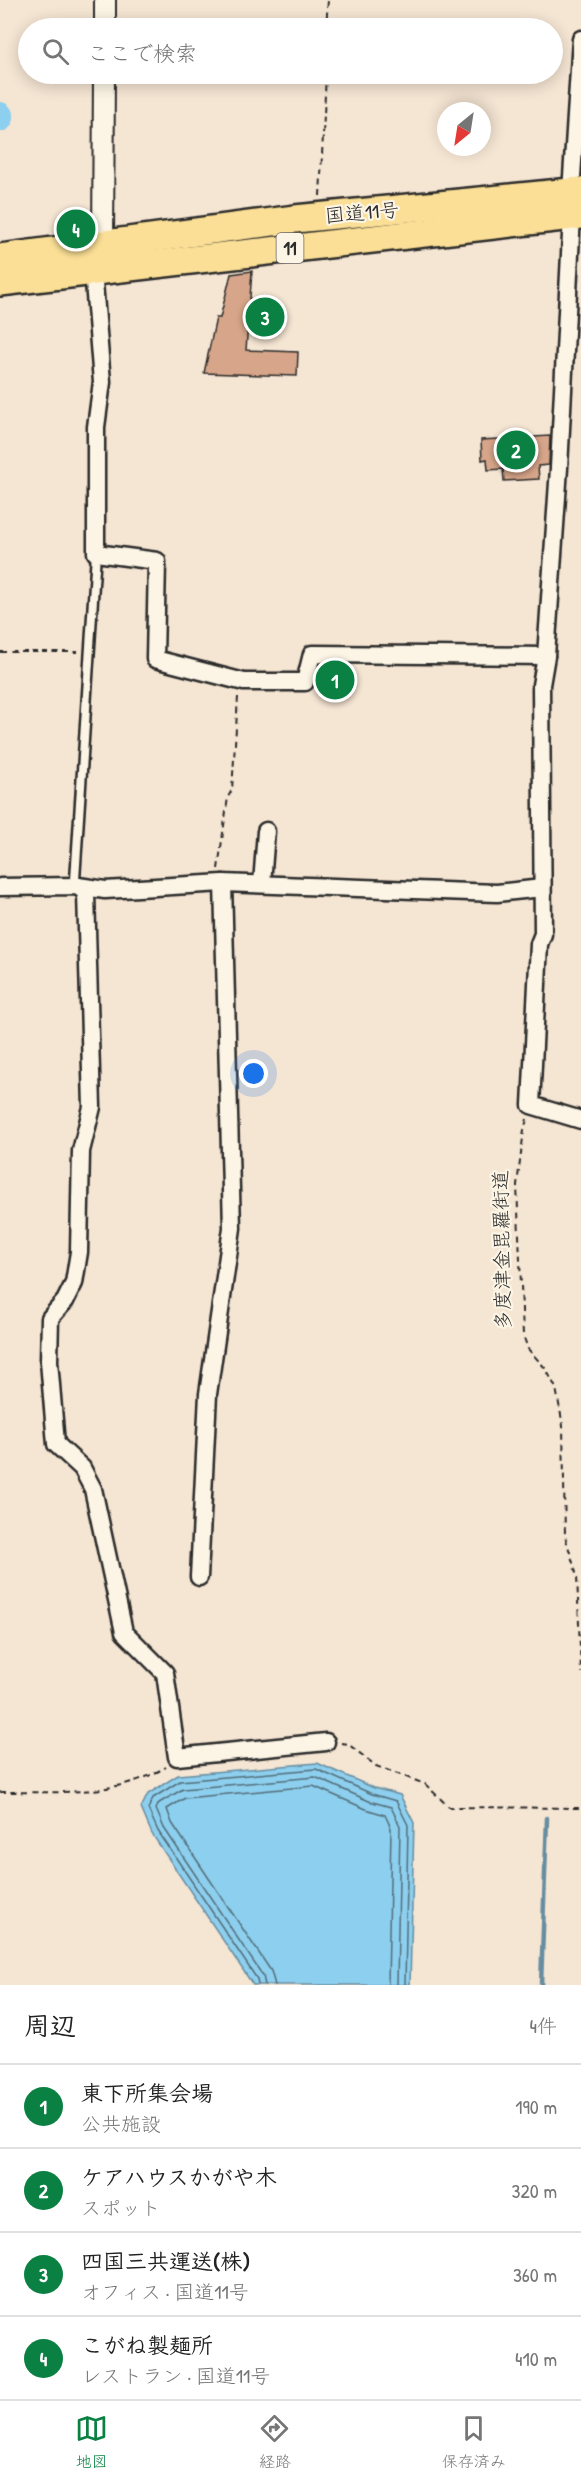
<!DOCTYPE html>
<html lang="ja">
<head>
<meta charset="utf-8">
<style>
	body { margin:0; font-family:"Patrick Hand","Klee One",sans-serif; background:#f2f2f2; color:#222 }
	.compass { position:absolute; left:437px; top:102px; width:54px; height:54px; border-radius:50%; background:#fff; box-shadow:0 3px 15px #0003; rotate:210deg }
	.you { position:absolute; left:254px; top:1074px; width:21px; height:21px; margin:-15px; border:4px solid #fff; border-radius:50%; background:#1a73e8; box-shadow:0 0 0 9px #1a73e833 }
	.badge { display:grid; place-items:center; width:39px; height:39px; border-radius:50%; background:#0b8043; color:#fff; font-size:20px; font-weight:700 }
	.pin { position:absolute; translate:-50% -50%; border:3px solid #fff; box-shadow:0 2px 6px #0006 }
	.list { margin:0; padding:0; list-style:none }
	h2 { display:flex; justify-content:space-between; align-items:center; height:78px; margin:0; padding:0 24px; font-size:26px }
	h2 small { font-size:20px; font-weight:400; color:#767676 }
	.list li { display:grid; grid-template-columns:39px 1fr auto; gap:18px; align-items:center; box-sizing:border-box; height:84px; padding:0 24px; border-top:2px solid #e0e0e0 }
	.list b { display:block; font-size:22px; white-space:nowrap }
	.list p { margin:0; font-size:20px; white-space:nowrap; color:#767676 }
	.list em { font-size:20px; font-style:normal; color:#767676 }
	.icon { flex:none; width:33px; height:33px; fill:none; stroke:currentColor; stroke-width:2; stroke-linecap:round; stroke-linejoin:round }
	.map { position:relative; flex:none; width:581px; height:1985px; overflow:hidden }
	.search { position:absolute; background:#fff; box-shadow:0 3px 15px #0003; left:18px; right:18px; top:18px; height:66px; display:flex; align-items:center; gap:15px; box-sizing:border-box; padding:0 21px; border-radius:33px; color:#767676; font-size:22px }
	.sheet { height:414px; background:#fff }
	nav { display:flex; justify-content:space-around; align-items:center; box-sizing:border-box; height:84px; border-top:2px solid #e0e0e0; background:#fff; font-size:16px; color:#767676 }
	nav a { display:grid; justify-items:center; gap:3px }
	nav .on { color:#0b8043 }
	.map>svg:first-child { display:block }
</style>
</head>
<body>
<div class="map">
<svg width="581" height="1985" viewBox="0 0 581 1985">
	<rect width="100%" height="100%" fill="#f5e5d3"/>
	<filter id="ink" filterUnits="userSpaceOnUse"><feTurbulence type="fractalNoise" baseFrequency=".0167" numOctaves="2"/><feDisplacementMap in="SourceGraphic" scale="12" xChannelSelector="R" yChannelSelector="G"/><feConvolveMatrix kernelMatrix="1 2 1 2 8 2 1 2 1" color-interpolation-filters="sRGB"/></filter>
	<g filter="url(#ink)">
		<polygon fill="#8dcfee" stroke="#668da0" stroke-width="1.5" points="317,1763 374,1788 400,1795 414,1823 410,1985 253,1985 152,1834 141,1808 148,1794 178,1775"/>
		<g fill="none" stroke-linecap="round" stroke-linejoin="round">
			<g stroke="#526d79" stroke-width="1.5">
				<polyline points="258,1985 257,1979 158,1831 148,1809 153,1798 180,1781 316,1769 372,1794 396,1801 408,1825 405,1985"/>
				<polyline points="265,1985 263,1976 164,1828 156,1809 159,1803 183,1789 315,1777 369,1801 391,1807 400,1826 397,1985"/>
				<polyline points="275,1985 271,1971 172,1823 167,1809 185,1798 313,1786 366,1809 385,1815 391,1828 388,1985"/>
			</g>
			<polyline stroke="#668da0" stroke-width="4.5" points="541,1985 547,1818"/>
			<polyline stroke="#8dcfee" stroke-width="26" points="0,115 0,119"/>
		</g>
		<g fill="#d7a68a" stroke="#2b2b2b" stroke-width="1.5">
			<polygon points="252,271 246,350 298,352 297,376 204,373 216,318 220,318 231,274"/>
			<polygon points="550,436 549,465 538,466 539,479 504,481 503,469 488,470 487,459 482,460 481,440"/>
			<polygon points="328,665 345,665 345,698 331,698 331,692 327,692"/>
		</g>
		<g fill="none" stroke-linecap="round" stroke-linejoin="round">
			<g stroke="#2b2b2b" stroke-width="13">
				<polyline id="service" points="75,880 96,553"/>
			</g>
			<g stroke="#2b2b2b" stroke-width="21">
				<g id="minor">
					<polyline points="581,39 571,192 572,215 559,468 546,656 541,685 543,934 539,944 531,1105 581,1120"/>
					<polyline points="93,270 102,382 96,427 96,553 157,561 155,659 244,682 305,682 312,654 546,656"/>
					<polyline points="262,884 266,831"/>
					<polyline points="78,886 86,893 92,1107 81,1151 79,1252 74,1283 65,1301 50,1318 49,1361 56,1444 82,1468 93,1489 124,1632 165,1673 177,1757 326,1742"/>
					<polyline points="0,887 78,886 105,890 223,883 497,893 542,888"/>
					<polyline points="199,1577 208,1394 232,1228 223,883"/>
				</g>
			</g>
			<g stroke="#2b2b2b" stroke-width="24">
				<g id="tertiary">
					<polyline points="105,28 105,0"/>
					<polyline points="98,256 103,244 104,74"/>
				</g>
			</g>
			<g stroke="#2b2b2b" stroke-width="32">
				<g id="trunk">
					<polyline points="0,258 295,219 581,191"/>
					<polyline points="0,282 581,215"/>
				</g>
			</g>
			<g stroke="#2b2b2b" stroke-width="2" stroke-dasharray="6 4.5" stroke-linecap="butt">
				<polyline points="326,28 328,0"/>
				<polyline points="320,196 326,74"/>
				<polyline points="0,652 78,652"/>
				<polyline points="218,869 228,797 232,790 238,697"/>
				<polyline points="527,1119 524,1130 517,1185 523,1335 528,1349 546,1369 556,1388 563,1426 565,1536 577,1576 581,1673"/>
				<polyline points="341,1743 348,1744 376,1766 425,1784 449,1807 581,1808"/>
				<path d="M0 1792C56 1792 115 1797 166 1767"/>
			</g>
			<use href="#service" stroke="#fcf5e5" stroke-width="8"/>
			<use href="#minor" stroke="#fcf5e5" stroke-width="16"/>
			<use href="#tertiary" stroke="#fcf5e5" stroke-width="20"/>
			<use href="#trunk" stroke="#fbdf96" stroke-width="27"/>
		</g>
	</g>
	<g text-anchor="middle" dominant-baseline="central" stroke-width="4.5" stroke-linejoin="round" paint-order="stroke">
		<rect fill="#fcf5e5" stroke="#6a6863" stroke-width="1.5" x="276.5" y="233" width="27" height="30" rx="4.5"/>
		<g font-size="18" font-weight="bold" fill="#2b2b2b">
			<text x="290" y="248">11</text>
		</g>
		<g font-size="20" fill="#2b2b2b" stroke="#fcf5e5">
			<text transform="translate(362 212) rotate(-5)">国道11号</text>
			<text transform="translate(501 1250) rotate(-91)">多度津金毘羅街道</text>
		</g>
	</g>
</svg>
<svg class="compass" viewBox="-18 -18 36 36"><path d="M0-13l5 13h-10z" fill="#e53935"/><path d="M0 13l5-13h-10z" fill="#767676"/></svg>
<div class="you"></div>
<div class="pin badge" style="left:335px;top:680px">1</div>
<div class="pin badge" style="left:516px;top:450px">2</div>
<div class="pin badge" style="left:265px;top:317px">3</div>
<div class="pin badge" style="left:76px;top:229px">4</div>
<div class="search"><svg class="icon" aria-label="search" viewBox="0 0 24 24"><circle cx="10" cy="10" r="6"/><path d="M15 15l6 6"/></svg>ここで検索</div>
</div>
<section class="sheet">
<h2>周辺<small>4件</small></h2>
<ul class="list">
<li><span class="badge">1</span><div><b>東下所集会場</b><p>公共施設</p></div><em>190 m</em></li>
<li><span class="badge">2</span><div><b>ケアハウスかがや木</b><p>スポット</p></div><em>320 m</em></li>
<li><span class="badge">3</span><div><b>四国三共運送(株)</b><p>オフィス · 国道11号</p></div><em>360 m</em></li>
<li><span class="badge">4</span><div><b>こがね製麺所</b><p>レストラン · 国道11号</p></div><em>410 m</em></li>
</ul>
</section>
<nav>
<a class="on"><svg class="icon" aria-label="map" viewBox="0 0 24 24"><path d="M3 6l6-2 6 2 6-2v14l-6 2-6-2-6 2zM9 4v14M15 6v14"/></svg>地図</a>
<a><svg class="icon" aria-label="directions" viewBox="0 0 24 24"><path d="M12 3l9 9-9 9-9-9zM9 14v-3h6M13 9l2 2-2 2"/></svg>経路</a>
<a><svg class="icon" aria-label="saved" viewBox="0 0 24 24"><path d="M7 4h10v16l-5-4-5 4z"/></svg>保存済み</a>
</nav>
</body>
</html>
